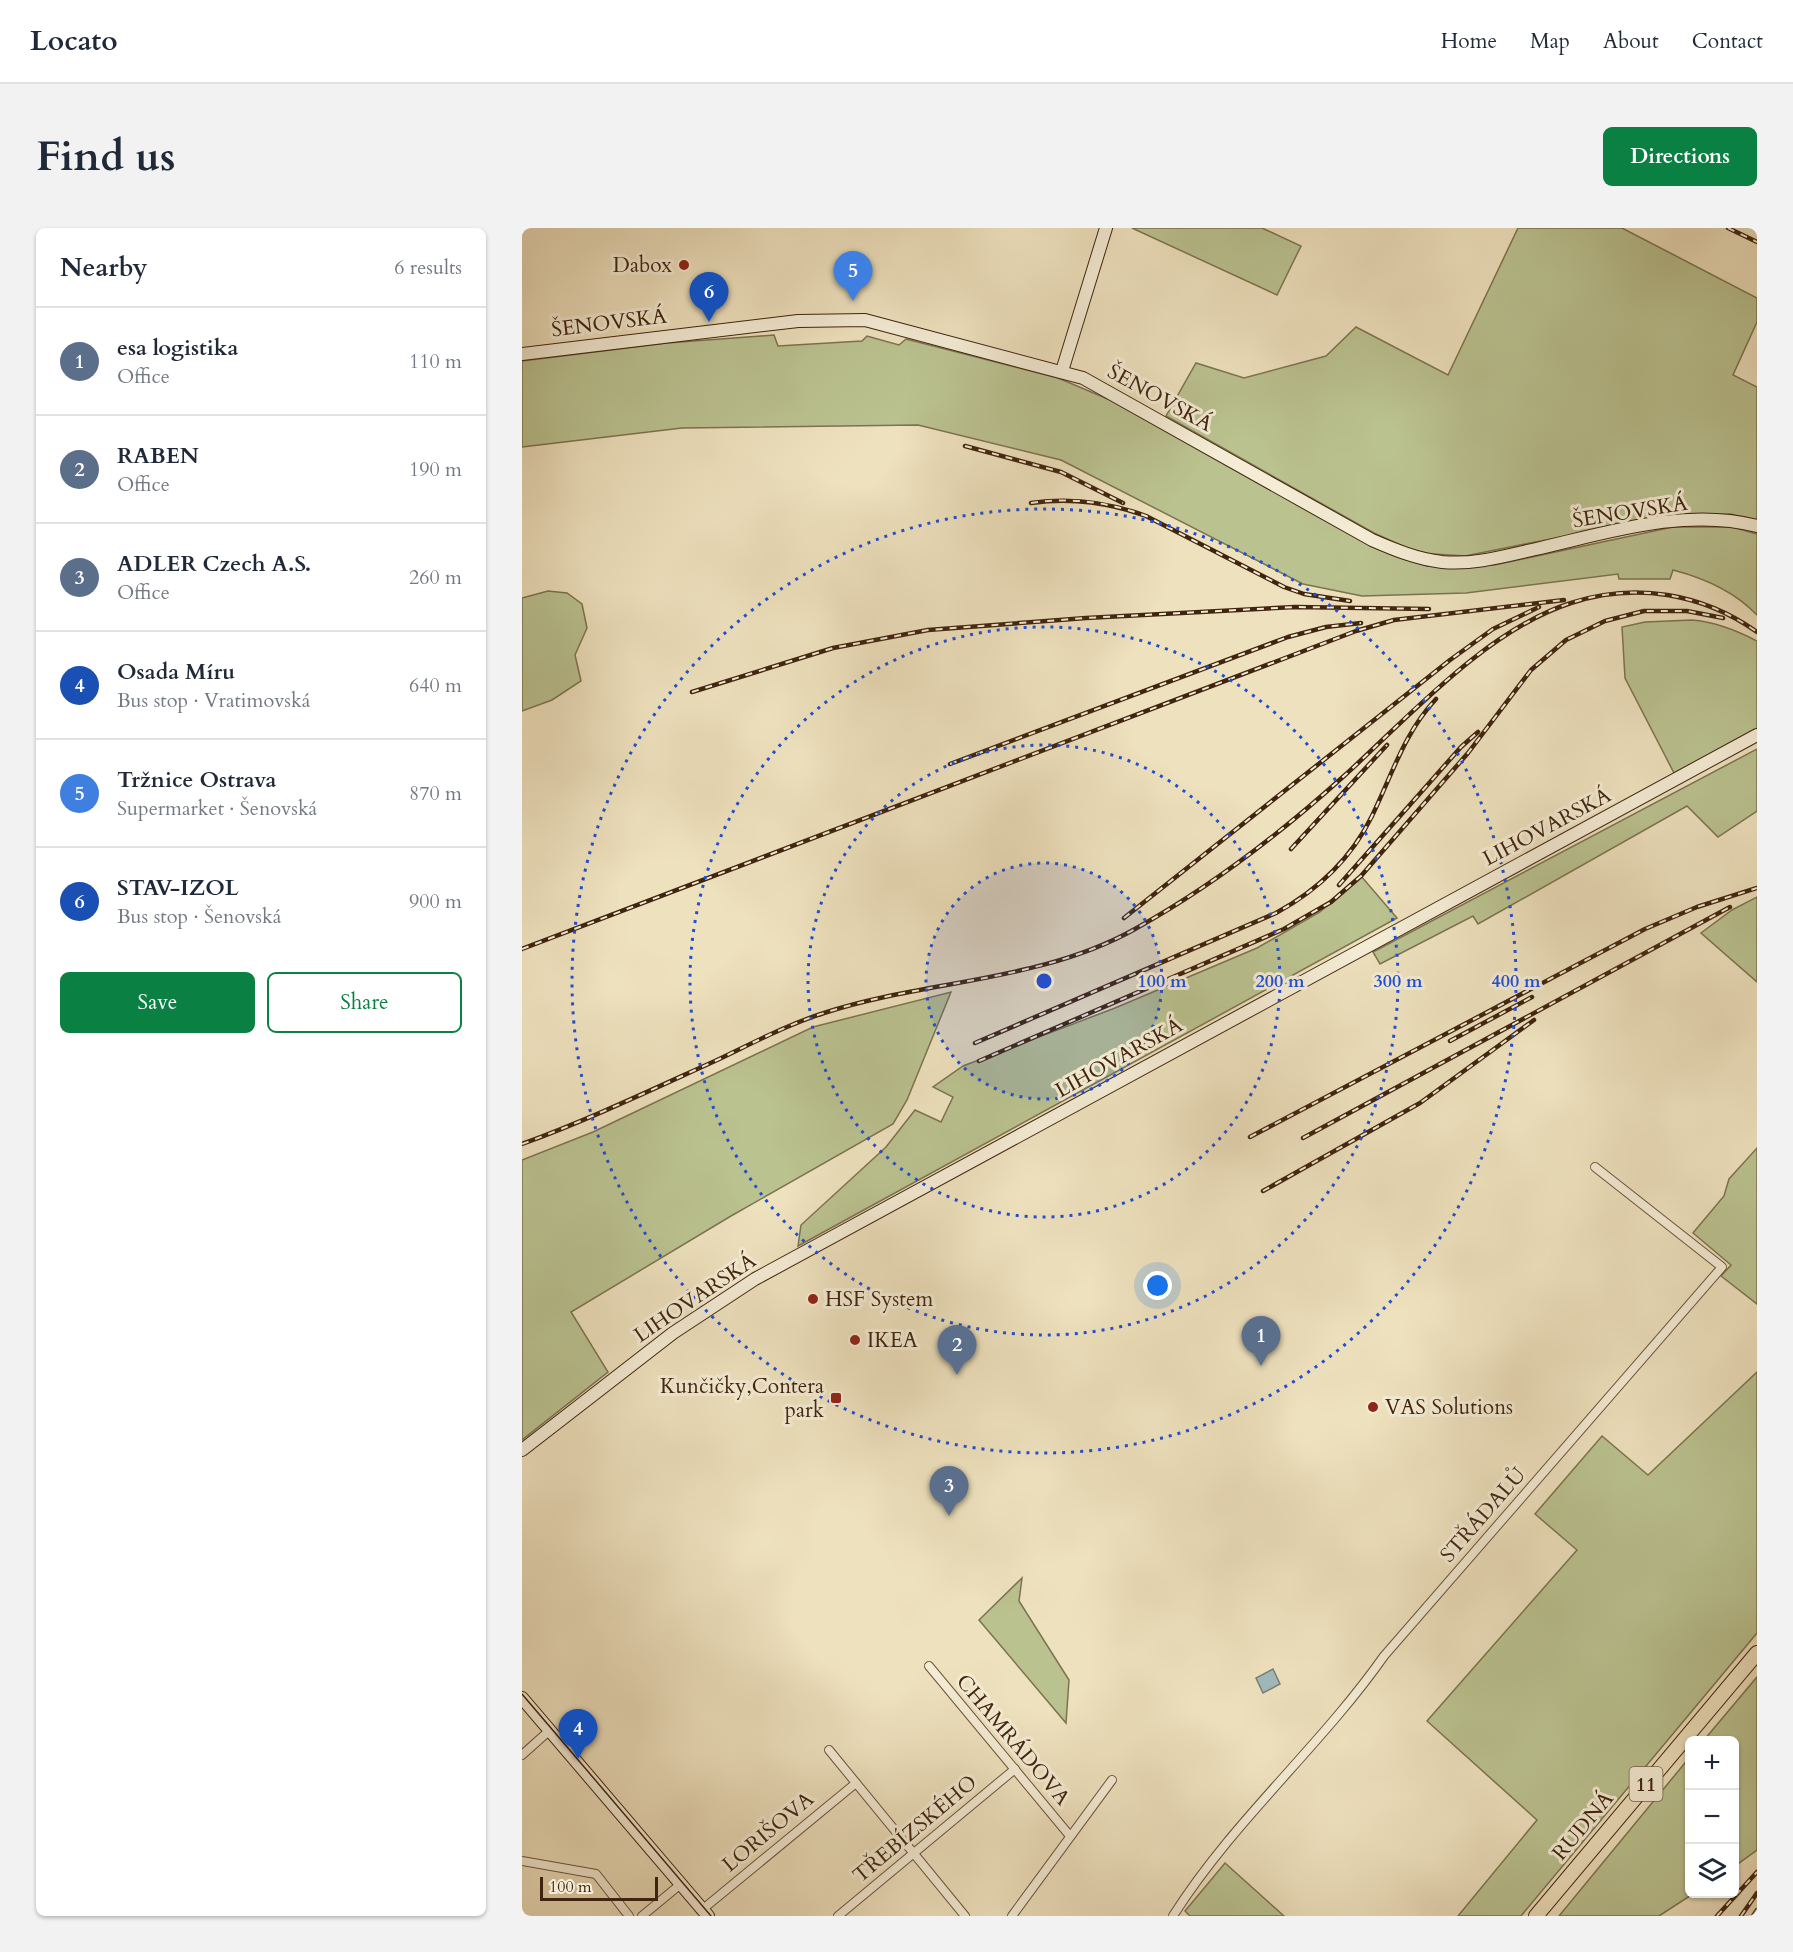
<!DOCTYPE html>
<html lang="en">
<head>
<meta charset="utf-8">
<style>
	body { margin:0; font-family:Cardo,serif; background:#f2f2f3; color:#1f2937 }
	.controls { position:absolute; right:18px; bottom:18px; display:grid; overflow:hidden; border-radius:9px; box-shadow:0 2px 4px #0004 }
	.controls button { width:54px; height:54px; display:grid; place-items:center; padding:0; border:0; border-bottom:2px solid #e0e1e3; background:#fff; color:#1f2937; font:30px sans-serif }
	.scale { position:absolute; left:18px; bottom:15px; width:118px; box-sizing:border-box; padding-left:6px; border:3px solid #40240e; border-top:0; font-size:16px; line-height:21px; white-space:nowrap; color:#40240e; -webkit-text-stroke:4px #f4ecd5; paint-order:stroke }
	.you { position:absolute; left:636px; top:1058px; width:21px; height:21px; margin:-15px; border:4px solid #fff; border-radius:50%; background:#1a73e8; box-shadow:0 0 0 9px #1a73e833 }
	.badge { display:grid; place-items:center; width:39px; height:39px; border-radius:50%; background:#0b8043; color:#fff; font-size:20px; font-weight:700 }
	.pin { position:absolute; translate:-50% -50px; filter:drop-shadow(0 2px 3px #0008) }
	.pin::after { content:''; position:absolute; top:32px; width:21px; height:18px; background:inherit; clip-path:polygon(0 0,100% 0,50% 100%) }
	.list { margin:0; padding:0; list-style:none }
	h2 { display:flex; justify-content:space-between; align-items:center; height:78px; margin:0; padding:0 24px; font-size:26px }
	h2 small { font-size:20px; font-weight:400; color:#747a83 }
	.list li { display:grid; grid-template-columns:39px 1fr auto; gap:18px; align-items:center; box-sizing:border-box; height:108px; padding:0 24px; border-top:2px solid #e0e1e3 }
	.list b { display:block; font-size:22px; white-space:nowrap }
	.list p { margin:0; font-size:20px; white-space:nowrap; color:#747a83 }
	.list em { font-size:20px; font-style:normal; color:#747a83 }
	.actions { display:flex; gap:12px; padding:18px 24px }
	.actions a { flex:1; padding:14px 0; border:2px solid #0b8043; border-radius:9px; text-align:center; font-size:21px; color:#0b8043 }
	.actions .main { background:#0b8043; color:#fff }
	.icon { flex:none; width:33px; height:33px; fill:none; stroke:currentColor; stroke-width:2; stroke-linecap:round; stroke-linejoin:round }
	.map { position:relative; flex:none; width:1235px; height:1688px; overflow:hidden; border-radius:9px }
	header { display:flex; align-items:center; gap:36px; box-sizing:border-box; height:84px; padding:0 30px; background:#fff; border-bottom:2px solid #e0e1e3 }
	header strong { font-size:28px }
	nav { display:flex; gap:33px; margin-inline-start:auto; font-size:21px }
	.intro { display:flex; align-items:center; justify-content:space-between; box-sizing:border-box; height:144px; padding:0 36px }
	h1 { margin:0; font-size:42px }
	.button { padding:15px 27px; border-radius:9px; background:#0b8043; color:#fff; font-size:21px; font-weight:700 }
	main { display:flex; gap:36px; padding:0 36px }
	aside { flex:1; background:#fff; border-radius:9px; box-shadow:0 2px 4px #0004 }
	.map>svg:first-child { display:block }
</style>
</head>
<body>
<header>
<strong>Locato</strong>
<nav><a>Home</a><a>Map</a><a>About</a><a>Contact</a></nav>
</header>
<div class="intro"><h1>Find us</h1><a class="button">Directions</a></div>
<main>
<aside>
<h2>Nearby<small>6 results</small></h2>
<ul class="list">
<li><span class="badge" style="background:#5c6f8a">1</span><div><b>esa logistika</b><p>Office</p></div><em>110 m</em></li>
<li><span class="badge" style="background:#5c6f8a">2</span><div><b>RABEN</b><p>Office</p></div><em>190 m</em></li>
<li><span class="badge" style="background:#5c6f8a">3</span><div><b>ADLER Czech A.S.</b><p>Office</p></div><em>260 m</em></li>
<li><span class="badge" style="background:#1a4fb4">4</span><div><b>Osada Míru</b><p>Bus stop · Vratimovská</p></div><em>640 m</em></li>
<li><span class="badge" style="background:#3f7fe0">5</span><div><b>Tržnice Ostrava</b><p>Supermarket · Šenovská</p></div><em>870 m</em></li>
<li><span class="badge" style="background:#1a4fb4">6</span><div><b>STAV-IZOL</b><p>Bus stop · Šenovská</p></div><em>900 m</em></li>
</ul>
<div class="actions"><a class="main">Save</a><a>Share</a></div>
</aside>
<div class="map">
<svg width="1235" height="1688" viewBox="0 0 1235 1688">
	<rect width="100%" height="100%" fill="#eee1be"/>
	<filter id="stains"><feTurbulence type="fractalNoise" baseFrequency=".00333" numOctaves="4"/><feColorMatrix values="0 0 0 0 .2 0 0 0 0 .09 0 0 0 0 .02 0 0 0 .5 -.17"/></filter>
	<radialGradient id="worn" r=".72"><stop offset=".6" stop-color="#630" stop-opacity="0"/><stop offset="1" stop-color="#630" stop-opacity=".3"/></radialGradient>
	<g fill="#bac290" stroke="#7d734f" stroke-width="1.5">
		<polygon points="610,0 740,0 779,18 755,67"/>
		<polygon points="996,0 1100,0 1235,70 1235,94 1211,147 1235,159 1235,293 1209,286 1139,289 943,328 896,325 852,305 644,188 674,135 722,150 804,128 834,99 926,147"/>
		<path d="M252 107 256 118 340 113 345 108 377 117 384 111 536 150 600 177 870 325 905 338 972 337 1151 299H1210L1235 306V387C1212 363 1182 350 1151 342L1148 351H1097L1096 346 944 365 840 368 781 356 539 232 396 197 160 200 0 219V133L145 115Z"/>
		<polygon points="26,363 45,365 60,376 65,400 53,427 59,453 30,472 0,483 0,370"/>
		<path d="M1170 392C1194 394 1214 402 1235 413V501L1152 545 1103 450 1100 399 1123 394Z"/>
		<polygon points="1235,521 1235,583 1196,609 1165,578 956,696 951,688 858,736 851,724"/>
		<polygon points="839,648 875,690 276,1018 279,997 364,919 393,882 419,894 431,869 411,859 441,838 593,780 735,720 798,684"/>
		<polygon points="1235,669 1235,754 1179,705 1210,682"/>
		<polygon points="429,764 385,872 371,896 209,988 49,1084 86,1144 0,1212 0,932 71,904 291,799"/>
		<polygon points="1235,920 1235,1076 1199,1048 1209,1037 1171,1005 1202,968 1207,951"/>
		<polygon points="1235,1144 1235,1405 999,1688 936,1688 1015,1592 905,1493 1055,1322 1013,1286 1080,1208 1126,1247"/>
		<polygon points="500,1350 497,1373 547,1452 544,1495 457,1392"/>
		<polygon points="1235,1449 1235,1622 1213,1638 1212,1512 1182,1512"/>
		<polygon points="1167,1530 1168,1666 1171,1666 1137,1688 1037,1688"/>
		<polygon points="703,1635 762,1688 668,1688 663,1683"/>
	</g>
	<polygon fill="#a0babd" stroke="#7a7e77" stroke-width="1.5" points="751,1441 758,1456 741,1465 734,1450"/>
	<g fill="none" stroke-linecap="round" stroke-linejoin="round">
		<g stroke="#6c533a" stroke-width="10">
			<g id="street">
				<polyline points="407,1438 548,1608"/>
				<polyline points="307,1522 443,1688"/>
				<polyline points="0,1527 28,1502"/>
				<polyline points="0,1633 74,1646 107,1688"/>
				<polyline points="181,1681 334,1555"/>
				<polyline points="120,1688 160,1655"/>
				<polyline points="316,1688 493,1541"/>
				<polyline points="490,1688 590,1552"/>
				<path d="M651 1688C711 1593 798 1519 862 1428L1200 1039 1073 939"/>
			</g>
		</g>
		<g stroke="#40240e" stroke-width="14">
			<g id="secondary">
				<path d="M0 126 276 93 343 92 561 150 850 312C873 322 895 331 920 334 952 337 983 328 1014 321 1084 305 1163 279 1235 298"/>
				<polyline points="540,143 584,0"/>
				<polyline points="0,1222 151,1105 233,1051 1235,507"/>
				<polyline points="0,1470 186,1688"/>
			</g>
		</g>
		<g stroke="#40240e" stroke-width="16">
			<polyline id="primary" points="1014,1688 1235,1425"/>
		</g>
		<use href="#street" stroke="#f4ecd5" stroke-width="8"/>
		<use href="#secondary" stroke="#f4ecd5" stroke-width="12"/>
		<use href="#primary" stroke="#eee1be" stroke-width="14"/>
		<polyline stroke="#40240e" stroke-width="1.5" points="0,1466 189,1688"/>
		<g stroke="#40240e" stroke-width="4.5">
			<g id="rail">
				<polyline points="1206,0 1235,14"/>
				<polyline points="443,218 539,244 601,275"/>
				<path d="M509 275C550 269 586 274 624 288L762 359 782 366 828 373"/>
				<polyline points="170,464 311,420 406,402 564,390 773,379 907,381"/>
				<polyline points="428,536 766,409 804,399 839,395"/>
				<polyline points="769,621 865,517"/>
				<polyline points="817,657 939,519 956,504"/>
				<polyline points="602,690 928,432 971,401 1017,379"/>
				<polyline points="0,721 834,403 872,392 1042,372"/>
				<polyline points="928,813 1010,769"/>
				<path d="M453 815 754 685C796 662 829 631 850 588 870 547 882 505 914 471"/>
				<polyline points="457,833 762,701 809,674 839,648 946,525 1009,442 1044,412 1083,393 1122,383 1165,383 1201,390"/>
				<polyline points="728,909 1123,701 1175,679 1235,660"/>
				<polyline points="781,910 1208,679"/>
				<path d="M0 916C66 892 129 862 193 833 229 816 264 797 302 785 403 752 519 754 613 701 687 660 759 605 822 548 887 489 964 402 1049 375 1113 354 1180 365 1235 404"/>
				<polyline points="741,963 898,875 1012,792"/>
				<polyline points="1195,1688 1235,1644"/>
				<polyline points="1219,1688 1235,1665"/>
				<polyline points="1231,1688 1235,1682"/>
			</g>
		</g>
		<use href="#rail" stroke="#f4ecd5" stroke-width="2" stroke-dasharray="7" stroke-linecap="butt"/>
	</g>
	<circle cx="522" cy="753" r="118" fill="#1d4ed8" fill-opacity=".12"/>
	<g fill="none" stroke="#1d4ed8" stroke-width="3" stroke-dasharray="3 6">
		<circle cx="522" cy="753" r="118"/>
		<circle cx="522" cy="753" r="236"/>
		<circle cx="522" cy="753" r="354"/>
		<circle cx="522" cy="753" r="472"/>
	</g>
	<g fill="#8f2418" stroke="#f4ecd5" stroke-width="2">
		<circle cx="162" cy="37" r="6"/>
		<circle cx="291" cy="1071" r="6"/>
		<circle cx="333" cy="1112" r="6"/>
		<rect x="308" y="1164" width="12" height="12" rx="3"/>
		<circle cx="851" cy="1179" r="6"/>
	</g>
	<g text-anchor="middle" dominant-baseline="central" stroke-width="6" stroke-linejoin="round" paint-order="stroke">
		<rect fill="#f4ecd5" stroke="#76604a" stroke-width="1.5" x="1107.5" y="1539" width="33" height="34" rx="4.5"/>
		<g font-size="20" font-weight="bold" fill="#40240e">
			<text x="1124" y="1556">11</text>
		</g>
		<g font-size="21" fill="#40240e" stroke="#f4ecd5" text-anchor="start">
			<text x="150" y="37" text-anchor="end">Dabox</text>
			<text x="303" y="1071">HSF System</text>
			<text x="345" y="1112">IKEA</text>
			<text x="302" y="1158" text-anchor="end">Kunčičky,Contera<tspan x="302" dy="24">park</tspan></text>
			<text x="863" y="1179">VAS Solutions</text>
		</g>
		<g font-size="21" fill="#40240e" stroke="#f4ecd5">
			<text transform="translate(87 95) rotate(-7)">ŠENOVSKÁ</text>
			<text transform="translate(638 170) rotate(29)">ŠENOVSKÁ</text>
			<text transform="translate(1108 284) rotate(-9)">ŠENOVSKÁ</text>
			<text transform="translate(1025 599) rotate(-28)">LIHOVARSKÁ</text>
			<text transform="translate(597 830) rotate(-29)">LIHOVARSKÁ</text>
			<text transform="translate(173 1070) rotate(-34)">LIHOVARSKÁ</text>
			<text transform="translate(961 1287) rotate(-49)">STŘÁDALŮ</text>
			<text transform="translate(491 1512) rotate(50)">CHAMRÁDOVA</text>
			<text transform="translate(1061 1598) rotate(-50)">RUDNÁ</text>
			<text transform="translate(393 1601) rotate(-40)">TŘEBÍZSKÉHO</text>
			<text transform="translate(246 1604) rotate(-40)">LORIŠOVA</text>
		</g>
	</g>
	<circle cx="522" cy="753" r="9" fill="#1d4ed8" stroke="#f4ecd5" stroke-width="3"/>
	<g font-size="18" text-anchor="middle" font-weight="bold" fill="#1d4ed8" stroke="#f4ecd5" stroke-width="6" stroke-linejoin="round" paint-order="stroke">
		<text x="640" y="759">100 m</text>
		<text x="758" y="759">200 m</text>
		<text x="876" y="759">300 m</text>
		<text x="994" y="759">400 m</text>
	</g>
	<rect width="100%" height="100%" filter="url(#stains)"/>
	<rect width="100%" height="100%" fill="url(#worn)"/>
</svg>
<div class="controls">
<button>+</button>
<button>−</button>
<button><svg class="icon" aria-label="layers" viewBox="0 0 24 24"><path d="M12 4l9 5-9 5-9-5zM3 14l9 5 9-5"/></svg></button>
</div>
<div class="scale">100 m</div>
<div class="you"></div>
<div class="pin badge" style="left:739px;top:1138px;background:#5c6f8a">1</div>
<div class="pin badge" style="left:435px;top:1147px;background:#5c6f8a">2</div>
<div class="pin badge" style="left:427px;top:1288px;background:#5c6f8a">3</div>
<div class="pin badge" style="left:56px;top:1531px;background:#1a4fb4">4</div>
<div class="pin badge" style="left:331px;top:73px;background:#3f7fe0">5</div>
<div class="pin badge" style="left:187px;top:94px;background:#1a4fb4">6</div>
</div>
</main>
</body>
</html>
